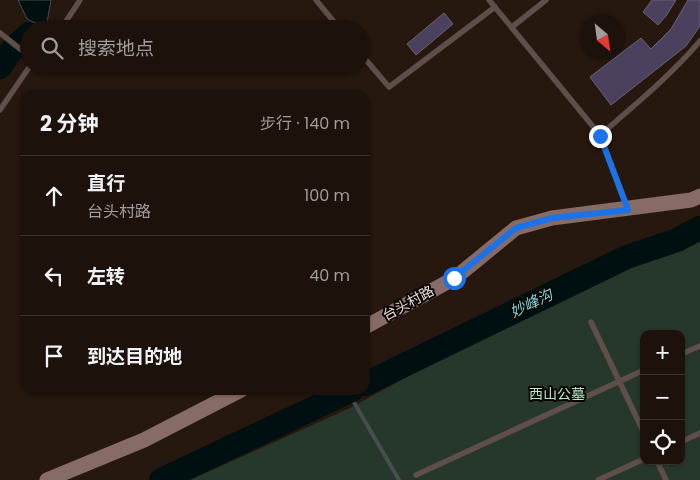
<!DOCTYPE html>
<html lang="zh">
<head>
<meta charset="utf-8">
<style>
	body { margin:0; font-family:Poppins,"Noto Sans SC",sans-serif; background:#251a14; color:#f1f3f6 }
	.controls { position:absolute; right:15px; bottom:15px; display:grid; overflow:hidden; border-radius:10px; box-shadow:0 1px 4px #0004 }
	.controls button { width:45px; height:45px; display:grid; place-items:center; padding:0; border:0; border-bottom:1px solid #3a312c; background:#1c110b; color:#f1f3f6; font:25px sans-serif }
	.compass { position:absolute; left:580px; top:15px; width:45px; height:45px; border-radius:50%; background:#1c110b; box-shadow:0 1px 4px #0004; rotate:151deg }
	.stop { position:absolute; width:15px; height:15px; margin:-11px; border:4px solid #1a73e8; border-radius:50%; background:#fff }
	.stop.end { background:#1a73e8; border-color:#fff; box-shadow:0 1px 5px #0008 }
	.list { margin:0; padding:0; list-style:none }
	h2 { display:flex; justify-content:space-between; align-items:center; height:65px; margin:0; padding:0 20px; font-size:21px }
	h2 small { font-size:16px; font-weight:400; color:#a09d9d }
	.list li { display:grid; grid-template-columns:32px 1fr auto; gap:15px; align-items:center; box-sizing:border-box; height:80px; padding:0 20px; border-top:1px solid #3a312c }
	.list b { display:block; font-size:19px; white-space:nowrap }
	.list p { margin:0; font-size:16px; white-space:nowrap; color:#a09d9d }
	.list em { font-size:16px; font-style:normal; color:#a09d9d }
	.icon { flex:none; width:28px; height:28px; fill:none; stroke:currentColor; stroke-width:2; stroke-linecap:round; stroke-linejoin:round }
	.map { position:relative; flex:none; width:700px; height:480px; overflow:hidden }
	.search { position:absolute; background:#1c110b; box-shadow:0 1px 4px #0004; left:20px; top:20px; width:350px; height:55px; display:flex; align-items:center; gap:12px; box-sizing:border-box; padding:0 18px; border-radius:28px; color:#a09d9d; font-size:19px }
	.panel { position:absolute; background:#1c110b; box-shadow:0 1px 4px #0004; left:20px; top:90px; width:350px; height:305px; border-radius:15px }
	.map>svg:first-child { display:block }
</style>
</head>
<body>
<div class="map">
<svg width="700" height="480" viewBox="0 0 700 480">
	<rect width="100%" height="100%" fill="#26170f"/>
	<path fill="#26382b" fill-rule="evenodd" d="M700 237V480H190L350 408 592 276 672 253ZM644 334H681V461H644Z"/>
	<polygon fill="#001011" stroke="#464e4e" points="18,0 51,0 46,28 27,19"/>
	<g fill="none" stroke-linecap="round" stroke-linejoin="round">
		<polyline stroke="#464e4e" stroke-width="4" points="348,392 399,480"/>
		<g stroke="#001011" stroke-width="24">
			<polyline points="0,67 10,52 29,34"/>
			<polyline points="365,384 627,257 677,240 700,228"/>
			<polyline points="161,480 352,390"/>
		</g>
	</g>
	<g fill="#4c405f" stroke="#686273">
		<polygon points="652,0 676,0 666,16 658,25 643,12"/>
		<polygon points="688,0 700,0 700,26 686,46 611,105 590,77 641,38 651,49 671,29"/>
		<polygon points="444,13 453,24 416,55 407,44"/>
	</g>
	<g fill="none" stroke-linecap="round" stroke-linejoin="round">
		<g stroke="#604e4b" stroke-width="5.5">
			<polyline points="316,0 340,29"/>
			<polyline points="489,0 600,135 627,206"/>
			<polyline points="512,27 546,0"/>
			<polyline points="61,29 80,0"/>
			<polyline points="0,33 29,56"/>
			<polyline points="361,54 389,87 495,7"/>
			<polyline points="0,110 30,66"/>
			<path d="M600 135C635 105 670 76 700 41"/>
			<polyline points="591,322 644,433"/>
			<polyline points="681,354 700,346"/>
			<polyline points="681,442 700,433"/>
			<polyline points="657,461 666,480"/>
			<polyline points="416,475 644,370"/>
			<polyline points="598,480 644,459"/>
		</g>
		<g stroke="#876b66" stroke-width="15">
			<polyline points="365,327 455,278 516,228 552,218 691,200 700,196"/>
			<polyline points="47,480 144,440 241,390"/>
		</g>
	</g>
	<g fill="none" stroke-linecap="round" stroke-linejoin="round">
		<polyline stroke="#1a73e8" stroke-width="6" points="454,278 516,228 552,218 628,210 600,136"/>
	</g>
	<g text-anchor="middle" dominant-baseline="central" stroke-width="4" stroke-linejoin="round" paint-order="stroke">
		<g font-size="14" fill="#ebe0db" stroke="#0a0503">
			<text transform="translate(408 303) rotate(-29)">台头村路</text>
		</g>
		<g font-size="14" fill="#b0ebc1" stroke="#0a0503">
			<text x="557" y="394">西山公墓</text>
		</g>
		<g font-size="15" font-style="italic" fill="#81d7d9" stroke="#0a0503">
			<text transform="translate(531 303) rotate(-26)">妙峰沟</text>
		</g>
	</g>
</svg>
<div class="controls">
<button>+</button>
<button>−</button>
<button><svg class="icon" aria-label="locate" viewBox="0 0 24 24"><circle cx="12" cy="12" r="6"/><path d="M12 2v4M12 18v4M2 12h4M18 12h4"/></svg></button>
</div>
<svg class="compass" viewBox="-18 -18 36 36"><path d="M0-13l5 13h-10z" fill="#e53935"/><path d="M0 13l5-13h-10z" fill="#a09d9d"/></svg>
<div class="stop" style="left:454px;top:278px"></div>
<div class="stop end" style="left:600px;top:136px"></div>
<div class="search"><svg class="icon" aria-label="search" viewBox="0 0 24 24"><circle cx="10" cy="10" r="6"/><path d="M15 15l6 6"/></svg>搜索地点</div>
<section class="panel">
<h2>2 分钟<small>步行 · 140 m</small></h2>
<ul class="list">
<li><svg class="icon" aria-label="ahead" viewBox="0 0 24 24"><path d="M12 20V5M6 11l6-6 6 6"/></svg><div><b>直行</b><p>台头村路</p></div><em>100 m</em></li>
<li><svg class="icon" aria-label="left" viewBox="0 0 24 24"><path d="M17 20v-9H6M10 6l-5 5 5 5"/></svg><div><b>左转</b></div><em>40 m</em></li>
<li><svg class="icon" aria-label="arrive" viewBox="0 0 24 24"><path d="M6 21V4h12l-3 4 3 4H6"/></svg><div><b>到达目的地</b></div></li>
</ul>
</section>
</div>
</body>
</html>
